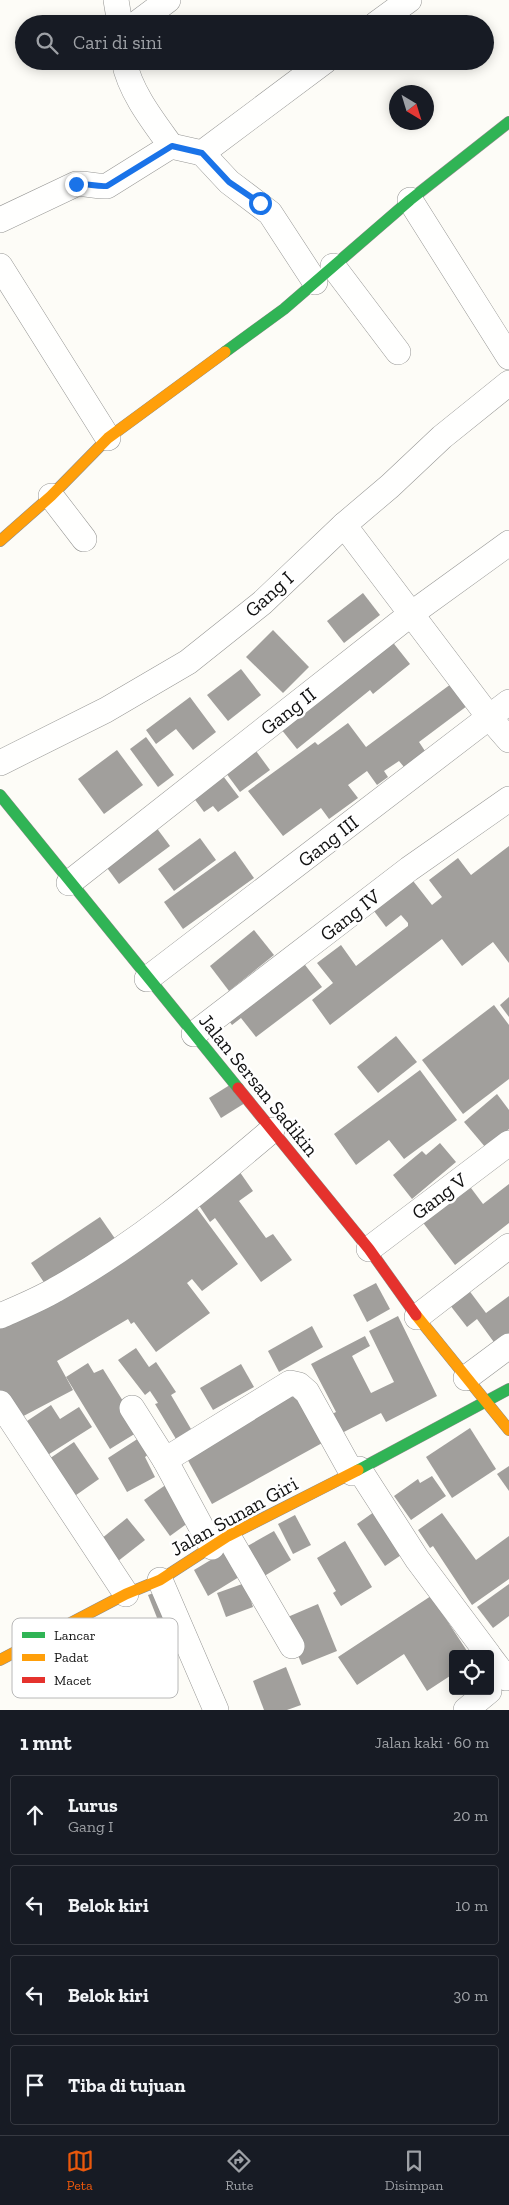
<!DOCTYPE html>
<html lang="id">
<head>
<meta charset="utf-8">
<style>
	body { margin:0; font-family:"Zilla Slab",serif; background:#242831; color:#f1f3f6 }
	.controls { position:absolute; right:15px; bottom:15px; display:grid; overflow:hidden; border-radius:5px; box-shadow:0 2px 12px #0003 }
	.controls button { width:45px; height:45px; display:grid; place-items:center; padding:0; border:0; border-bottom:1px solid #363941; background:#171b24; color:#f1f3f6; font:25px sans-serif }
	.compass { position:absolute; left:389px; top:85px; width:45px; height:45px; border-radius:50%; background:#171b24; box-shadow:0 2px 12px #0003; rotate:142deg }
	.stop { position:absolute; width:15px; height:15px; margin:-11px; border:4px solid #1a73e8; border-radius:50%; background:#fff }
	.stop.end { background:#1a73e8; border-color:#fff; box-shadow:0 1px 5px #0008 }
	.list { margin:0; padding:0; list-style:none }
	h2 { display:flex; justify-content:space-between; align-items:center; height:65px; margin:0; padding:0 20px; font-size:21px }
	h2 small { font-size:16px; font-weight:400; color:#9ea1a6 }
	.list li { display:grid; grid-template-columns:32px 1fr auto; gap:15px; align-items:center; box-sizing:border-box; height:80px; margin:0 10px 10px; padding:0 10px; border:1px solid #363941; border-radius:5px }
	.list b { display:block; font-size:19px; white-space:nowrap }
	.list p { margin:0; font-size:16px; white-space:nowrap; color:#9ea1a6 }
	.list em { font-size:16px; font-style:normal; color:#9ea1a6 }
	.icon { flex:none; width:28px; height:28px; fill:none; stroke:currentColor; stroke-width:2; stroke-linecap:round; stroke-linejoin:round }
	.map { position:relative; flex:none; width:509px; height:1710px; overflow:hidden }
	.search { position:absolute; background:#171b24; box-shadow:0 2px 12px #0003; left:15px; right:15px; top:15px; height:55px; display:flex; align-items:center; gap:12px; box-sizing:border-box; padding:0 18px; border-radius:28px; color:#9ea1a6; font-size:19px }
	.sheet { height:425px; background:#171b24 }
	nav { display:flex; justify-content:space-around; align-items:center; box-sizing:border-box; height:70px; border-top:1px solid #363941; background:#171b24; font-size:14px; color:#9ea1a6 }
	nav a { display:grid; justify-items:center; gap:2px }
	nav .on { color:#ea580c }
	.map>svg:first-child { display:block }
</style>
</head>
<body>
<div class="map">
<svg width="509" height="1710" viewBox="0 0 509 1710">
	<rect width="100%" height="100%" fill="#fdfcf7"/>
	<g fill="#a19f9c">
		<polygon points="363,593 380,615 344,643 327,621"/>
		<polygon points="273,630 309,667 283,693 246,657"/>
		<polygon points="391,640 410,664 373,694 370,690 297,749 281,729"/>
		<polygon points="241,669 261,695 228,721 207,695"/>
		<polygon points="455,681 471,703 419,742 425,751 404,767 399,761 384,771 388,777 377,785 367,771 348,785 358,798 329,819 321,808 283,836 248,791 315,742 318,745 348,723 366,747"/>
		<polygon points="190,697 216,732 193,750 176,729 156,744 146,730"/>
		<polygon points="146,737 174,775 158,787 130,749"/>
		<polygon points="253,747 270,770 240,792 223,769"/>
		<polygon points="117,750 143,785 104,814 78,779"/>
		<polygon points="220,772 239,797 218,812 213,806 204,812 193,797"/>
		<polygon points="153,823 170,846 119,884 102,861"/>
		<polygon points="200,838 216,860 174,891 158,869"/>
		<polygon points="509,846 509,963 493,942 462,966 442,939 330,1025 312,1000 333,983 317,963 341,945 356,966 408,926 408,923 401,915 386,927 371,907 410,877 432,905 442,897 429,880 458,858 471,875"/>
		<polygon points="235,851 254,878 183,929 164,902"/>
		<polygon points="254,930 274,955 229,991 210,966"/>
		<polygon points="299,957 322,987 256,1037 241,1018 232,1025 225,1015"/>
		<polygon points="509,997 509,1017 500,1005"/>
		<polygon points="494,1005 509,1025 509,1079 463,1114 422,1060"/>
		<polygon points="396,1036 417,1062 378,1093 357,1067"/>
		<polygon points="420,1070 457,1120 404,1159 389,1140 356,1165 334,1134"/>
		<polygon points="233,1083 245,1103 221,1118 209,1098"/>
		<polygon points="497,1094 509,1110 509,1129 486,1148 464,1122"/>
		<polygon points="440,1143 456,1162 412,1199 393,1175 422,1151 426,1155"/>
		<polygon points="237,1168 253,1191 239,1201 266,1238 273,1234 292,1260 261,1282 215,1218 210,1222 194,1198"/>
		<polygon points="465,1180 483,1204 509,1184 509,1223 455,1265 418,1216"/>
		<polygon points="193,1203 238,1264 202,1291 192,1279 187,1283 210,1313 156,1352 134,1322 131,1324 128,1319 57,1361 73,1390 14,1421 0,1393 0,1326"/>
		<polygon points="100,1217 116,1240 47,1287 31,1263"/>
		<polygon points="376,1283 390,1309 367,1322 353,1295"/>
		<polygon points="465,1285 486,1313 509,1296 509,1335 496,1345 477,1319 467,1327 446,1300"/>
		<polygon points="398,1316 437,1396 386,1422 381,1413 338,1435 328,1416 336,1412 311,1364 365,1336 370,1346 352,1356 371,1393 394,1382 369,1331"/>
		<polygon points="312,1326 323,1347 279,1372 268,1351"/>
		<polygon points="136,1348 149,1367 156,1362 176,1392 171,1395 191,1429 176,1439 155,1404 158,1403 150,1391 145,1395 118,1360"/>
		<polygon points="88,1363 94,1373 103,1369 141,1430 110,1449 66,1377"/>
		<polygon points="241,1364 254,1387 213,1410 200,1388"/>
		<polygon points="297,1393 324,1442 212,1504 185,1455"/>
		<polygon points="51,1405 60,1419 79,1407 92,1427 43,1458 35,1434 27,1421"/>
		<polygon points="470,1428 496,1469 452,1498 426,1457"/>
		<polygon points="139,1438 149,1454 145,1457 155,1477 127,1492 108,1458"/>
		<polygon points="74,1442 99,1479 69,1500 43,1463"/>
		<polygon points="509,1466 509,1491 497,1474"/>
		<polygon points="432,1476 446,1496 411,1520 394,1496 418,1479 420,1483"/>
		<polygon points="167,1484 192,1520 170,1536 144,1500"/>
		<polygon points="381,1507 410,1549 385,1566 357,1524"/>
		<polygon points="442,1513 476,1560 509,1536 509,1579 472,1605 433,1546 430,1548 418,1530"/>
		<polygon points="295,1515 311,1545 293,1554 278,1524"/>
		<polygon points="127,1518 145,1540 113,1565 96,1543"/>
		<polygon points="274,1531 291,1560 261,1578 244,1548"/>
		<polygon points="345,1541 372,1587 341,1606 333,1593 336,1591 317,1558"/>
		<polygon points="224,1552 239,1577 208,1596 194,1570"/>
		<polygon points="245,1583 253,1607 226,1617 217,1593"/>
		<polygon points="509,1584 509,1616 493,1628 477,1607"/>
		<polygon points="162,1590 179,1632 165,1638 148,1595"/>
		<polygon points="431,1596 469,1654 453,1654 453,1674 427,1691 404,1654 357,1685 338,1657"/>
		<polygon points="318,1604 337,1651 302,1665 283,1619"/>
		<polygon points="286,1667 301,1705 287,1710 264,1710 253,1681"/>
	</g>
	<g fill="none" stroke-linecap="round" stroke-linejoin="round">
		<g stroke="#979795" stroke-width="26">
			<g id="street">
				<polyline points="116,0 120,24"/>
				<polyline points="136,24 168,0"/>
				<polyline points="376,24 409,0"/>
				<path d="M124 61C130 92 153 121 171 146L202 153 325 61"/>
				<polyline points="202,153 229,182 270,213 315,282"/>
				<polyline points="410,200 509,357"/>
				<path d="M0 220 76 184C87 183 96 187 107 186L171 146"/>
				<polyline points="0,266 108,438"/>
				<polyline points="333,266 398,352"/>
				<polyline points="51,496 84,539"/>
				<polyline points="344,525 489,717 509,740"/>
				<polyline points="0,763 106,710 188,662 262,603 344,525 390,486 442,437 509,383"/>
				<polyline points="69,883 411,614 509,543"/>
				<polyline points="147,979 509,702"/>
				<polyline points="194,1034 409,869 509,799"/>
				<polyline points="369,1249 509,1143"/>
				<path d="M0 1316C18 1308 38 1300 55 1290 134 1246 204 1188 272 1130"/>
				<polyline points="417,1317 509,1246"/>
				<polyline points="466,1378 509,1346"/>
				<polyline points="0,1403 126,1594"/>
				<polyline points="132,1408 165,1460 212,1547"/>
				<polyline points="165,1460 290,1383 299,1385 307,1392 352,1473"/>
				<polyline points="359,1469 417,1559 488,1654"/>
				<polyline points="228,1536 292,1646"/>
				<polyline points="160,1580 216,1710"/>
				<polyline points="490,1657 506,1678"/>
				<polyline points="466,1710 489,1691"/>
			</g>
		</g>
		<g stroke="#8e8d8b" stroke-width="12">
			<g id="fast">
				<polyline points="225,352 284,309 410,200 509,122"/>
				<polyline points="0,795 238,1088"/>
				<polyline points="358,1470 509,1389"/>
			</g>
		</g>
		<g stroke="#8e8d8b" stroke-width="12">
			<g id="slow">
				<polyline points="0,541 51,496 108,438 225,352"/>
				<polyline points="416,1315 509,1430"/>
				<polyline points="0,1660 126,1594 160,1580 228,1536 358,1470"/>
			</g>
		</g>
		<g stroke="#8e8d8b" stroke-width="12">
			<polyline id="jam" points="238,1088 369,1249 416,1315"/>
		</g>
		<use href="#street" stroke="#fffffe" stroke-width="25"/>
		<use href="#fast" stroke="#30b455" stroke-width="11"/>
		<use href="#slow" stroke="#ff9f0a" stroke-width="11"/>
		<use href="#jam" stroke="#e5322d" stroke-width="11"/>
	</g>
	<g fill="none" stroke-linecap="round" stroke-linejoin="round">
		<path stroke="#1a73e8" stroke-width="6" d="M76 184C87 183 96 187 107 186L172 146 202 153 229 182 260 203"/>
	</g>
	<g text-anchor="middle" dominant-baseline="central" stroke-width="5" stroke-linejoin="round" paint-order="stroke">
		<g font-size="20" fill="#111" stroke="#fff">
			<text transform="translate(269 594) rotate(-42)">Gang I</text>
			<text transform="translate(288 711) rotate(-38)">Gang II</text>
			<text transform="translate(328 841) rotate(-38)">Gang III</text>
			<text transform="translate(350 915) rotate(-38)">Gang IV</text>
			<text transform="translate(259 1085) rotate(51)">Jalan Sersan Sadikin</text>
			<text transform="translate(439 1196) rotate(-37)">Gang V</text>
			<text transform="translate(234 1516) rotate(-29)">Jalan Sunan Giri</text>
		</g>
	</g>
	<rect x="12" y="1618" width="166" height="80" rx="8" fill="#fff" stroke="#b8b8b8" stroke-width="1"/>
	<rect x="22" y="1632" width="23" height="6" fill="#30b455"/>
	<rect x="22" y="1654" width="23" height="7" fill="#ff9f0a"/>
	<rect x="22" y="1677" width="23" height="6" fill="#e5322d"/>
	<g font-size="14" fill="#111">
		<text x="54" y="1640">Lancar</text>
		<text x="54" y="1662">Padat</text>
		<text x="54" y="1685">Macet</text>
	</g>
</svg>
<div class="controls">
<button><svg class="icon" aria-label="locate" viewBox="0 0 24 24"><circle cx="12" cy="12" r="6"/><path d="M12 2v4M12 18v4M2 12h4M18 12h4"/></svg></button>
</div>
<svg class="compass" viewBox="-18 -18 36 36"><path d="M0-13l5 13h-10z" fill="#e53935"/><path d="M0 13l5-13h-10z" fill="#9ea1a6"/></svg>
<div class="stop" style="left:260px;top:203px"></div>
<div class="stop end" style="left:76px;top:184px"></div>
<div class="search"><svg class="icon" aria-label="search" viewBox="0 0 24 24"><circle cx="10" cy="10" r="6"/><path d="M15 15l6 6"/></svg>Cari di sini</div>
</div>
<section class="sheet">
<h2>1 mnt<small>Jalan kaki · 60 m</small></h2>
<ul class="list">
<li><svg class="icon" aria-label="ahead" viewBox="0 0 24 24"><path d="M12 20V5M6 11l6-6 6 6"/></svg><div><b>Lurus</b><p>Gang I</p></div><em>20 m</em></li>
<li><svg class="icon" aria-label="left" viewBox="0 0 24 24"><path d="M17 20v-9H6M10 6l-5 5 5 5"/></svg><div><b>Belok kiri</b></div><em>10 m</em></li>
<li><svg class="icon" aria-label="left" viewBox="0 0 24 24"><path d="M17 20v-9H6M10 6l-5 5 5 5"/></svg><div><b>Belok kiri</b></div><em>30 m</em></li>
<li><svg class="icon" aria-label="arrive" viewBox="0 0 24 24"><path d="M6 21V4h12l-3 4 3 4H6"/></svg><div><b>Tiba di tujuan</b></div></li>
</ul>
</section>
<nav>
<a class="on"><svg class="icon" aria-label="map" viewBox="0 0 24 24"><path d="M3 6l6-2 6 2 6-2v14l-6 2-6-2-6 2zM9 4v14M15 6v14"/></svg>Peta</a>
<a><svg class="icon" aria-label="directions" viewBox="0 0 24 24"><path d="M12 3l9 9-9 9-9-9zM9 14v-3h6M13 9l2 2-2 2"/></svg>Rute</a>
<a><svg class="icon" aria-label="saved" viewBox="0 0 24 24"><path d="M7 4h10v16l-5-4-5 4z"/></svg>Disimpan</a>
</nav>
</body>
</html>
